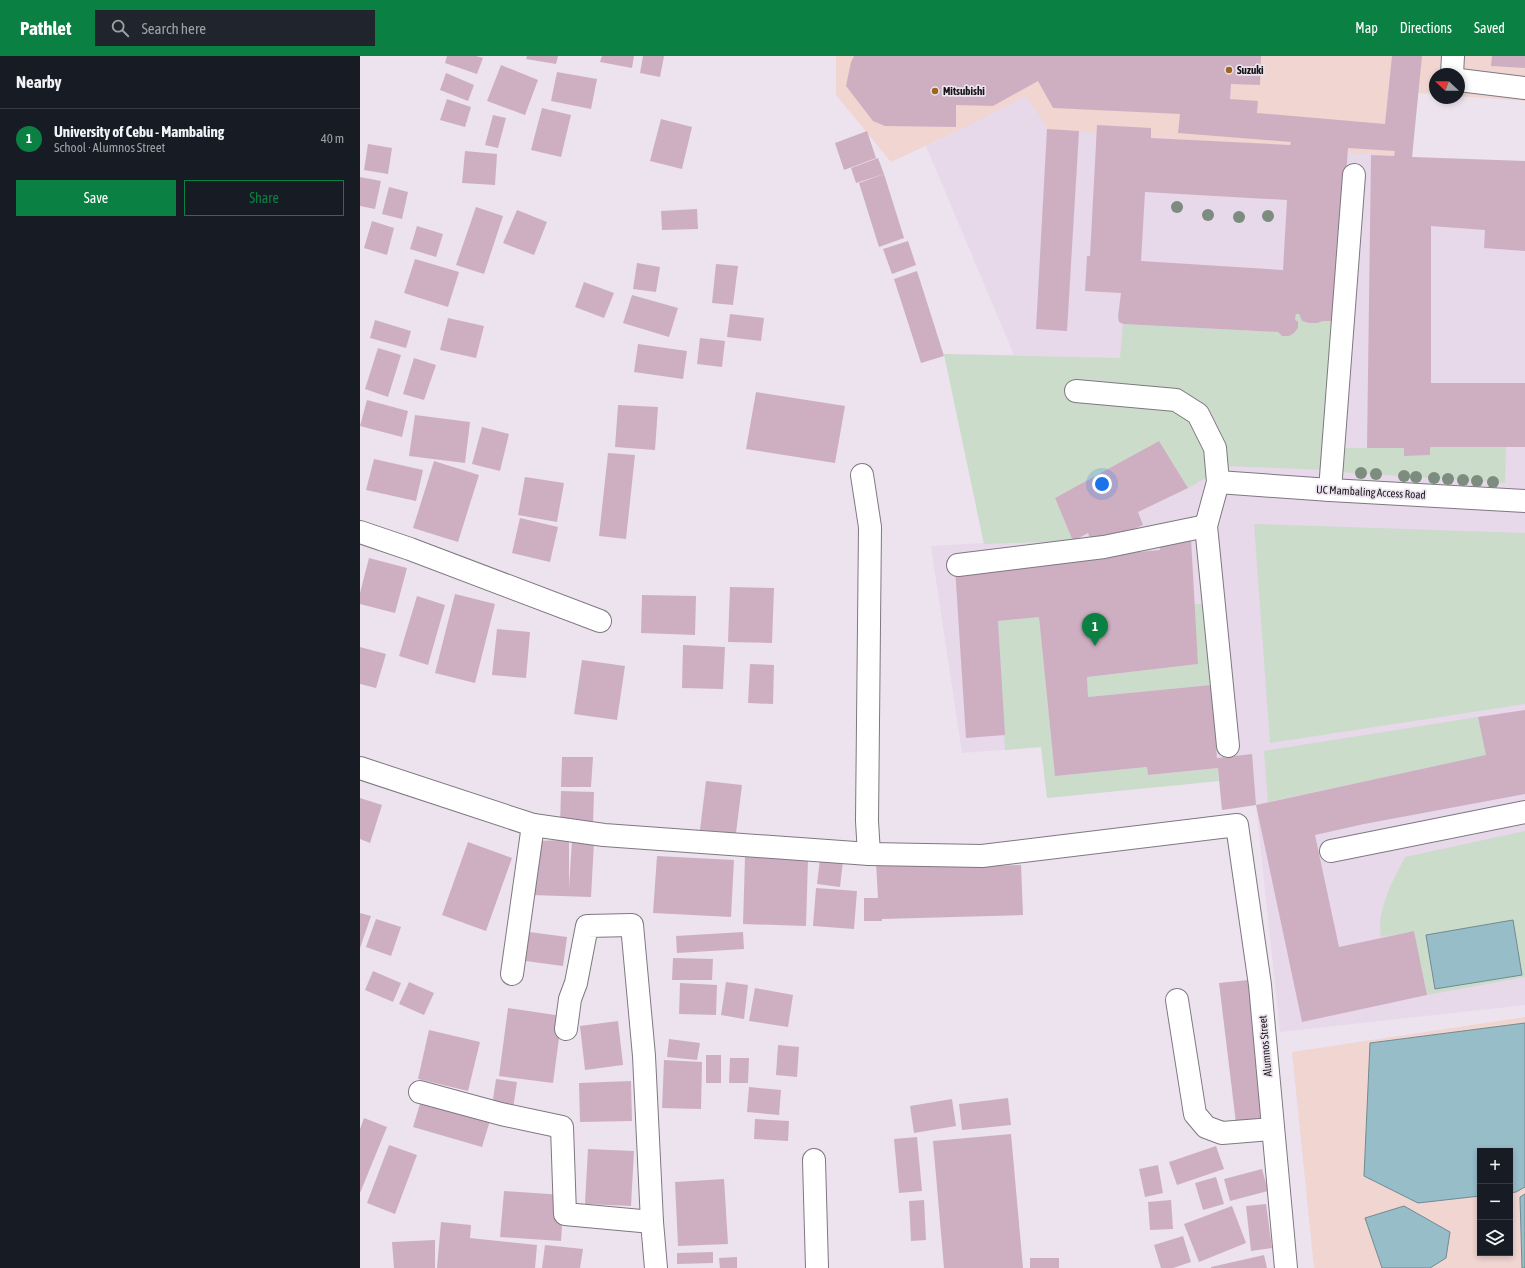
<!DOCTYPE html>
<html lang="en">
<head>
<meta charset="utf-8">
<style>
	body { margin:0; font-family:"Asap Condensed",sans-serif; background:#20242c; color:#f1f3f6 }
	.controls { position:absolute; right:12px; bottom:12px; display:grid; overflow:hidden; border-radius:0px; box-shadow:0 2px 6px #0003 }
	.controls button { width:36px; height:36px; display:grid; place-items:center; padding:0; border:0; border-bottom:1px solid #363941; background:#171b24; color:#f1f3f6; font:20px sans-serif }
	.compass { position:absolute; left:1069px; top:12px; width:36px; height:36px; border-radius:50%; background:#171b24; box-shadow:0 2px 6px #0003; rotate:292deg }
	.you { position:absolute; left:742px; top:428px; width:14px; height:14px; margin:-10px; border:3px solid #fff; border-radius:50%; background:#1a73e8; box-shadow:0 0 0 6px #1a73e833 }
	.badge { display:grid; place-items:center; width:26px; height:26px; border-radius:50%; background:#0b8043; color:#fff; font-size:13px; font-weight:700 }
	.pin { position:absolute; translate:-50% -33px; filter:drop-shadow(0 1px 2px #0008) }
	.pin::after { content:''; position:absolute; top:21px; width:14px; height:12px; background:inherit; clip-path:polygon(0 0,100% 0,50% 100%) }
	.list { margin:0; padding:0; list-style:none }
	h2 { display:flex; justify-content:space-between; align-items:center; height:52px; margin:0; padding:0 16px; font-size:17px }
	h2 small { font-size:13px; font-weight:400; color:#9ea1a6 }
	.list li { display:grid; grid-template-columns:26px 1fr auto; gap:12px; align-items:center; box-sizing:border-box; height:60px; padding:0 16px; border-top:1px solid #363941 }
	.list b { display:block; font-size:15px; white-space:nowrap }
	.list p { margin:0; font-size:13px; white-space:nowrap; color:#9ea1a6 }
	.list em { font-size:13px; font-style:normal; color:#9ea1a6 }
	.actions { display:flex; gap:8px; padding:12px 16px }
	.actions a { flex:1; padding:9px 0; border:1px solid #0b8043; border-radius:0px; text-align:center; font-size:14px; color:#0b8043 }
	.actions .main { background:#0b8043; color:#fff }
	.icon { flex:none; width:22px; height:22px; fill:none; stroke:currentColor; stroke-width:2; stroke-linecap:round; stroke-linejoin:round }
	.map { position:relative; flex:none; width:1165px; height:1212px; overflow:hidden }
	header { display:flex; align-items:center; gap:24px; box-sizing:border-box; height:56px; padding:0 20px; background:#0b8043; color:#fff }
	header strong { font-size:19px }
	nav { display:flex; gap:22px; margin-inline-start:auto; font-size:14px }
	.search { width:280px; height:36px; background:#20242c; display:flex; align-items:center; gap:10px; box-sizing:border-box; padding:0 14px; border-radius:0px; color:#9ea1a6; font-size:15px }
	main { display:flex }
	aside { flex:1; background:#171b24 }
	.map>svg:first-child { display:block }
</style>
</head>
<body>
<header>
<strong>Pathlet</strong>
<div class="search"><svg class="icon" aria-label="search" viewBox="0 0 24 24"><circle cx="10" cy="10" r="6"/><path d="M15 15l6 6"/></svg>Search here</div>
<nav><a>Map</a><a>Directions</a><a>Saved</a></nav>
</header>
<main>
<aside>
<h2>Nearby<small></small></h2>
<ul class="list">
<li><span class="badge">1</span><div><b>University of Cebu - Mambaling</b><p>School · Alumnos Street</p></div><em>40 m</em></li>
</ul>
<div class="actions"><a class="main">Save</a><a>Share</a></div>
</aside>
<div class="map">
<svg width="1165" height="1212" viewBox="0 0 1165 1212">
	<rect width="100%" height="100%" fill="#ece3ee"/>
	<g fill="#f0d5d1" fill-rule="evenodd">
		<polygon points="476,0 1165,0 1165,45 1099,40 1099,18 1075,18 1075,38 1058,37 1052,101 595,76 531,106 476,39"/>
		<path d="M1165 961V1212H954L932 996ZM1120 1095H1150V1197H1120Z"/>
	</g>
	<polygon fill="#e7d8ea" points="666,40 688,73 1034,100 1165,106 1165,949 920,976 896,749 862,754 859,725 687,742 681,691 602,697 571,490 624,487 584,298 654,299 566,90 595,76"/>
	<g fill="#cbdccb">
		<path d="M936 258H939L942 265C950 268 954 267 962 265 966 264 971 265 976 265L965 414 868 410 828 432 799 385 695 442 713 485 624 488 584 298 760 302 763 268 918 276 922 280C932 280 938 276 938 266L935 263Z"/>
		<polygon points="1070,391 1146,391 1145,427 981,416 983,392 1044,392 1044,400 1070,399"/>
		<polygon points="894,468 1165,477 1165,648 910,687"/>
		<polygon points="834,548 844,548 851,629 728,641 727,621 838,608"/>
		<polygon points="679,561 695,720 787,711 788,719 858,712 859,725 687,742 681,691 645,694 638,565"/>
		<polygon points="1118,661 1128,699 908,746 904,695"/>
		<path d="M1165 775V921L1067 939 1054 875 1021 881C1016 855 1033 824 1045 801Z"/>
	</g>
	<g fill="#97bdc8" stroke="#718a93">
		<polygon points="1153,864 1162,919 1075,933 1066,879"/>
		<polygon points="1165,967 1165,1131 1156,1136 1150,1137 1150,1095 1120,1095 1120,1140 1058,1147 1004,1120 1010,987"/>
		<polygon points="1165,1138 1165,1212 1162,1212 1160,1141"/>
		<polygon points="1044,1150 1090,1176 1086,1202 1070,1212 1022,1212 1005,1162"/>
	</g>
	<g fill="#ceafc2" fill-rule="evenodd">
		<polygon points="87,0 116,0 123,2 117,18 85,7"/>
		<polygon points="167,0 198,0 196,8 166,3"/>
		<polygon points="242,0 274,0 272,12 240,6"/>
		<polygon points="283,0 304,0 300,21 280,17"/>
		<path d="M494 0H901L900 29 871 28 870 43 898 45 897 57 1025 68 1032 0H1062L1052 101 1165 105V195L1124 192 1125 174 1071 170V327H1165V391H1070V399L1044 400V392H1007L1011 99 1034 100 1035 95 988 92 976 265H963L957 267H949L942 265 939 258H936L935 263 938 266V272L934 277 929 280H922L918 276 763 268 759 266 758 261 761 237 725 235 727 200H730L737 69 791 72V82L930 89 931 86 818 77 820 58 693 52 678 25 633 50 596 49V71L525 70 513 65 486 30 491 6ZM785 136 927 144 923 214 781 205Z"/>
		<polygon points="1132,0 1165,0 1165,12 1131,10"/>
		<polygon points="141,9 178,24 165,59 127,45"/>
		<polygon points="197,16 237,23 231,53 191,45"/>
		<polygon points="86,17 114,29 108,45 80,34"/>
		<polygon points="87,43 111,51 105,71 80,64"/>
		<polygon points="182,52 211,59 201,101 171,94"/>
		<polygon points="133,59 146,62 138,92 125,89"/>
		<polygon points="301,63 332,71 322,113 290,105"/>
		<polygon points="687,73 719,75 707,275 676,273"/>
		<polygon points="507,75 516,102 484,114 475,87"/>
		<polygon points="8,88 32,92 28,118 4,114"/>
		<polygon points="105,95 137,98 135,129 102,127"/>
		<polygon points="518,102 524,118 496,127 491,112"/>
		<polygon points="524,118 544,182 519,191 499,127"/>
		<polygon points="0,121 21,125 15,153 0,150"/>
		<polygon points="29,131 48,136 42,163 22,158"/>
		<polygon points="116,151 143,160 124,218 96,209"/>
		<polygon points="337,153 338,173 302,174 301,155"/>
		<polygon points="157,154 187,166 174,199 143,187"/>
		<polygon points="12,165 34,172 27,199 4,192"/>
		<polygon points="57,170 83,178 76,201 50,193"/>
		<polygon points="548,185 556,209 532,218 523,193"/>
		<polygon points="55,203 99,216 88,251 44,237"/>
		<polygon points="277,207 300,211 296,236 273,233"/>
		<polygon points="356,208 378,210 373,249 352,247"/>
		<polygon points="557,215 584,300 561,307 534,223"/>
		<polygon points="224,226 254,237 244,262 215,251"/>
		<polygon points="272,239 318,252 309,281 263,267"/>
		<polygon points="370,258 404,262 401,285 367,281"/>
		<polygon points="88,262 124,270 116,302 80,294"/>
		<polygon points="15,264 51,275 46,292 10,282"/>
		<polygon points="340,282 365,285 362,311 337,308"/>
		<polygon points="278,288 327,295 323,323 274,316"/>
		<polygon points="18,292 41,299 28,341 5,333"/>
		<polygon points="54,302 76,309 64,344 43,338"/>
		<polygon points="396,336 485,350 475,407 386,393"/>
		<polygon points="7,344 48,355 42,381 0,370"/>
		<polygon points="258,349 298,351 295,394 255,391"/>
		<polygon points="55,359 110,366 105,407 49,400"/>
		<polygon points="122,371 149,378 140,415 112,408"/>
		<polygon points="799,385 828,432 778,456 783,469 733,490 728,477 713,485 695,442"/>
		<polygon points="248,397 275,399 266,483 239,480"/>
		<polygon points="14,403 63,414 56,445 6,434"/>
		<polygon points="74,405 119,419 98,486 53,472"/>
		<polygon points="165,421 204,427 197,466 158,459"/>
		<polygon points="160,462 198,471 190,506 152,497"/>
		<polygon points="831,483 838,608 727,621 728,641 851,629 857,702 892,698 896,749 862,754 858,712 788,719 787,711 695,720 679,561 638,565 645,679 606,682 595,512 800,494 799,486"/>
		<polygon points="9,502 47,512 35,557 0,548 0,537"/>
		<polygon points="370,531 414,532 412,587 368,586"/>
		<polygon points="95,538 135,548 115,627 75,617"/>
		<polygon points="282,539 336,540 335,579 281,577"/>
		<polygon points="57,540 85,549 68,609 39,600"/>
		<polygon points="137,573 170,576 166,622 132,619"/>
		<polygon points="323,589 365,591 363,633 322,632"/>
		<polygon points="0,591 26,598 16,632 0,628"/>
		<polygon points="222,604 265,610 257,664 214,658"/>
		<polygon points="390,608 414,609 413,648 388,647"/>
		<polygon points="1165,654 1165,738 1004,768 955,779 979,891 1054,875 1067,939 942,966 896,749 1126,699 1118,661"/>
		<polygon points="202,701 233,701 231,731 201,731"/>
		<polygon points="346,725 382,729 376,777 340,774"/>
		<polygon points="201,735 234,736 233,769 200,769"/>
		<polygon points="0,742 22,749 10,787 0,783"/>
		<polygon points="209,784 209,832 212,784 234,786 231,841 171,839 171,785"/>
		<polygon points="108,786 152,802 126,875 82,859"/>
		<polygon points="297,800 374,804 371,861 293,857"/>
		<polygon points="385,801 448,803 446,870 383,868"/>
		<polygon points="460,803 483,805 480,831 457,828"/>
		<polygon points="516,807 624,810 661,809 663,859 522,863 522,865 504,865 504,842 518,842"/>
		<polygon points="456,832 497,835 494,873 453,870"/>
		<polygon points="0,857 11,860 0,892"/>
		<polygon points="16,863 41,871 31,900 6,891"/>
		<polygon points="162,875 207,881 203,910 158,904"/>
		<polygon points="383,876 384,893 317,897 316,880"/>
		<polygon points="313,902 353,903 352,924 312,924"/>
		<polygon points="13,915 41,927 33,946 5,934"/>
		<polygon points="888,924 906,1063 876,1067 859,927"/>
		<polygon points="49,926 74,937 64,959 39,948"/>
		<polygon points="366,926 388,929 384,963 361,959"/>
		<polygon points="320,927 357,929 356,959 319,958"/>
		<polygon points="395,932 433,939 428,971 389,965"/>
		<polygon points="148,952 202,960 193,1027 139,1020"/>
		<polygon points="258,965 263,1009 225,1014 220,970"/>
		<polygon points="69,974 120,986 108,1035 58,1023"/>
		<polygon points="309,983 340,987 337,1004 307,1001"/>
		<polygon points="418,989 439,991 437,1021 416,1019"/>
		<rect x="346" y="999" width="15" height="28"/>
		<polygon points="370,1002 389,1002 388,1027 369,1027"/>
		<polygon points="304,1004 342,1006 341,1053 302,1052"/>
		<polygon points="136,1023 157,1026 153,1053 132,1050"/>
		<polygon points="271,1025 272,1065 220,1066 219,1027"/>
		<polygon points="389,1031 421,1034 419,1059 387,1056"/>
		<polygon points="63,1038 132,1058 122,1091 53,1071"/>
		<polygon points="648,1042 651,1069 602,1074 599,1048"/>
		<polygon points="592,1043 596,1070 554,1077 550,1050"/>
		<polygon points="4,1062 27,1071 0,1137 0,1073"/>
		<polygon points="395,1063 429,1065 428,1085 394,1083"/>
		<polygon points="651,1078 663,1212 584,1212 573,1085"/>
		<polygon points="557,1081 562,1135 539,1137 534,1083"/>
		<polygon points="29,1089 57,1099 35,1158 7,1147"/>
		<polygon points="856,1090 864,1113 817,1129 809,1106"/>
		<polygon points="228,1093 274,1095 271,1150 225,1148"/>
		<polygon points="798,1109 803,1137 785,1141 779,1113"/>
		<polygon points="902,1113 908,1135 870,1145 864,1123"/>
		<polygon points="856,1121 864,1148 843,1154 835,1127"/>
		<polygon points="364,1123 368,1188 318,1190 315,1126"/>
		<polygon points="144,1135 204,1139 201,1185 140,1181"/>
		<polygon points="564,1144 566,1184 551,1185 549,1145"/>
		<polygon points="811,1144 813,1173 790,1174 788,1146"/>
		<polygon points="906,1148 912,1192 891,1195 886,1150"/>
		<polygon points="872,1150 886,1187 839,1206 824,1168"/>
		<polygon points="81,1166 111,1169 110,1182 177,1189 175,1212 77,1212"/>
		<polygon points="823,1180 831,1206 813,1212 801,1212 794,1189"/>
		<polygon points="75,1184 75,1212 34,1212 32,1186"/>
		<polygon points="185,1189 223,1193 220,1212 182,1212"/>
		<polygon points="353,1196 353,1207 317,1208 317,1197"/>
		<polygon points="904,1199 907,1212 851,1212 851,1211"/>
		<polygon points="377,1201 377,1212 360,1212 359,1202"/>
		<rect x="670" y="1202" width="29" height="10"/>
	</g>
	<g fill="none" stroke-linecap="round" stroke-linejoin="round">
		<g stroke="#7f7781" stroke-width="24">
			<g id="minor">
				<polyline points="1092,18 1093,0"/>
				<polyline points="1099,24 1165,32"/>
				<polyline points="716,335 816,344 838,358 855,392 858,426 846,470 868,690"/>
				<polyline points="502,419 510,471 507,765 509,798"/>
				<polyline points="858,426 970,434 1165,445"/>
				<polyline points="970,434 994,119"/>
				<polyline points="0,476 50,493 240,565"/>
				<polyline points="598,509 744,491 846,470"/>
				<polyline points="0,712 173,769 244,779 509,798 622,800 877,769 900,929 926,1212"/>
				<polyline points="971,795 1165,756"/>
				<polyline points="152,918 173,769"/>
				<polyline points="817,944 835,1058 846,1071 862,1077 913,1073"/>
				<polyline points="206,973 210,943 216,927 227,870 272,869 284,1000 292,1166 296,1212"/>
				<polyline points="60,1036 141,1058 202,1071 205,1158 292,1166"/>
				<polyline points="454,1104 457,1212"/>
			</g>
		</g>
		<use href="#minor" stroke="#fff" stroke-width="22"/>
	</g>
	<g fill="#7c8c7e">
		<circle cx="817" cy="151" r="6"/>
		<circle cx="848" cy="159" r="6"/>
		<circle cx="908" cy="160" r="6"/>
		<circle cx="879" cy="161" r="6"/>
		<circle cx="1001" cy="417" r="6"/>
		<circle cx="1016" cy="418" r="6"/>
		<circle cx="1044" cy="420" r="6"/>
		<circle cx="1056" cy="421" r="6"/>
		<circle cx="1074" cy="422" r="6"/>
		<circle cx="1088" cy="423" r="6"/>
		<circle cx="1103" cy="424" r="6"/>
		<circle cx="1117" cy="425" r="6"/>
		<circle cx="1133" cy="426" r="6"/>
	</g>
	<g fill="#9c661f" stroke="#ece3ee" stroke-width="1.5">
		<circle cx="869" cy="14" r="4"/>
		<circle cx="575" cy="35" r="4"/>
	</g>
	<g text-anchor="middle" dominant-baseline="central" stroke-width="3.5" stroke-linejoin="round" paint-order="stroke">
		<g font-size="11" font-weight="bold" fill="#171418" stroke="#ece3ee" text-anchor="start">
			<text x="877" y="14">Suzuki</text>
			<text x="583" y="35">Mitsubishi</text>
		</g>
		<g font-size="11" fill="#171418" stroke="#ece3ee">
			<text transform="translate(1011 436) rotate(3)">UC Mambaling Access Road</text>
			<text transform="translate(905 990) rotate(-95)">Alumnos Street</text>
		</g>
	</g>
</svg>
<div class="controls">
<button>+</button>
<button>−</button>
<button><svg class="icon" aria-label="layers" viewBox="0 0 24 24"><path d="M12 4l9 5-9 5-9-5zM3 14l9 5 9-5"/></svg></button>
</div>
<svg class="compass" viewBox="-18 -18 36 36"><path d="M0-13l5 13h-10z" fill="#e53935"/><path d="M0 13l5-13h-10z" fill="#9ea1a6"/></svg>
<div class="you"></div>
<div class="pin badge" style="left:735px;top:590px">1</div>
</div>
</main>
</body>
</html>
